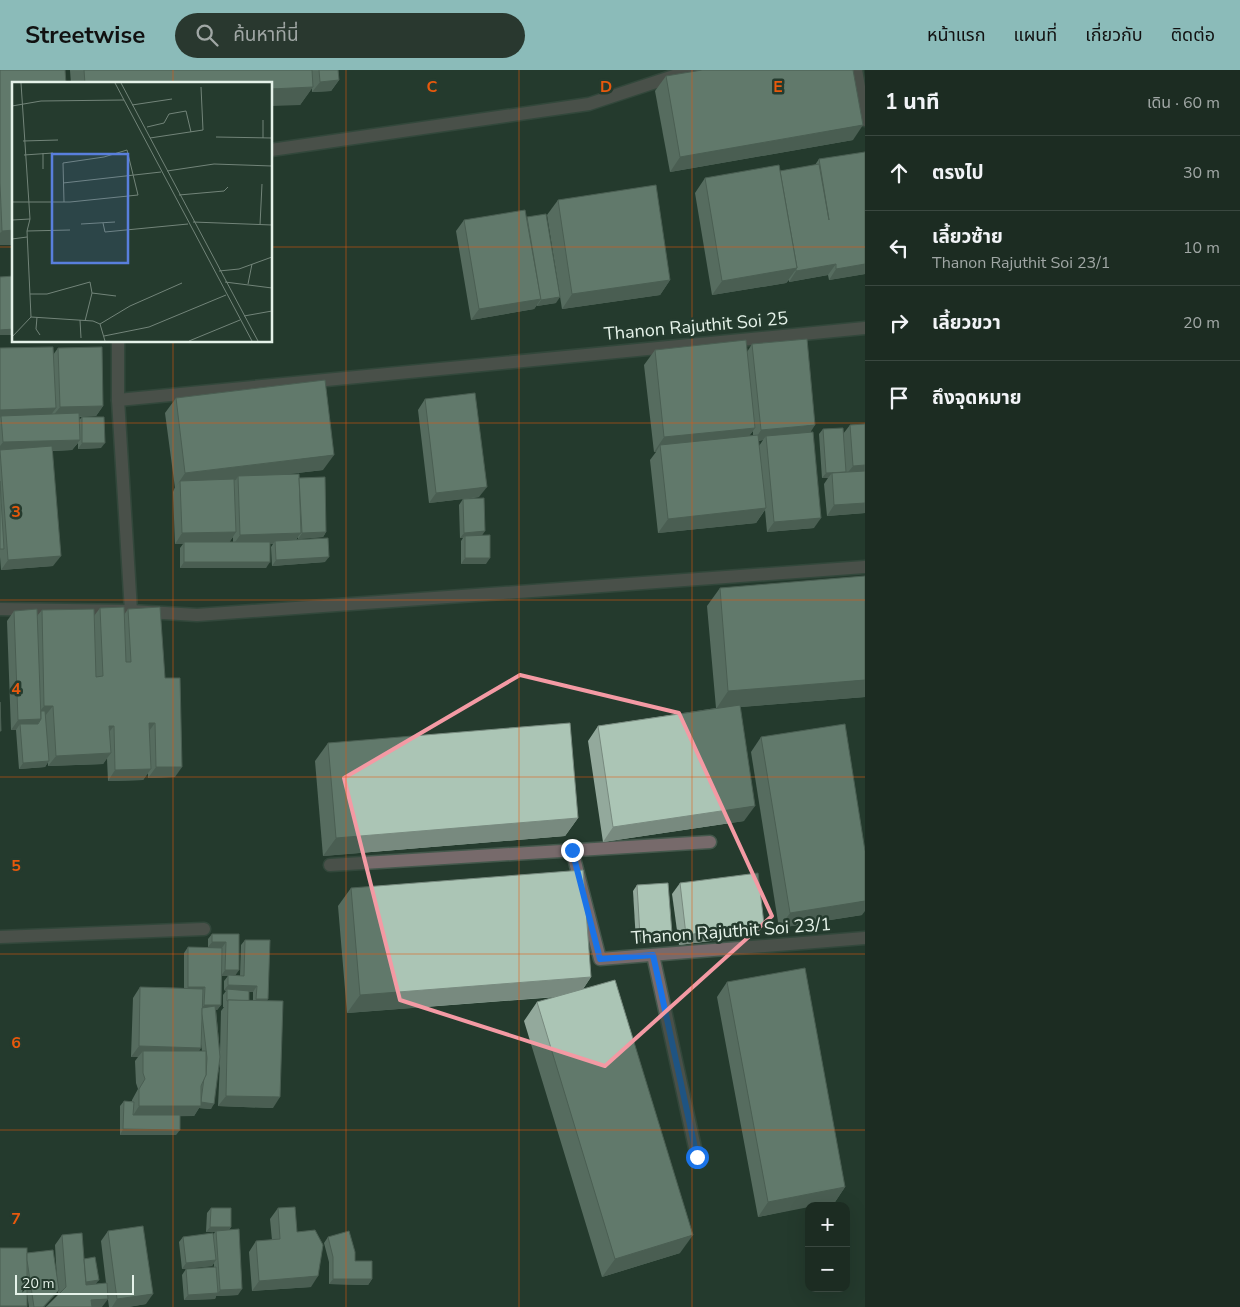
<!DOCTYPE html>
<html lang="th">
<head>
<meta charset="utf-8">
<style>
	body { margin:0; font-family:"Nunito Sans","Noto Sans Thai",sans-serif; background:#29382f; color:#f1f3f6 }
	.controls { position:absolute; right:15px; bottom:15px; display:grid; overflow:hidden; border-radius:10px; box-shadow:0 5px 20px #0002 }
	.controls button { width:45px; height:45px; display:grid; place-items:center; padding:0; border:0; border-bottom:1px solid #3a4840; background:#1c2c22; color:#f1f3f6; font:25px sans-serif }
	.scale { position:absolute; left:15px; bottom:12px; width:119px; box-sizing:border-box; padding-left:5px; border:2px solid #e5f2e9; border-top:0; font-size:14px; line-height:18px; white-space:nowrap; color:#e5f2e9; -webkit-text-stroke:4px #253b2e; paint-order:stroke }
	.stop { position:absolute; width:15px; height:15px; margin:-11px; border:4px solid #1a73e8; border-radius:50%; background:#fff }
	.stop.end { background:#1a73e8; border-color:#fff; box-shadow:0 1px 5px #0008 }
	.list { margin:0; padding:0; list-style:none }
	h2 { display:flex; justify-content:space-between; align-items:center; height:65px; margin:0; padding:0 20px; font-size:21px }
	h2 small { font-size:16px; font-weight:400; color:#a0a7a5 }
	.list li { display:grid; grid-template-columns:32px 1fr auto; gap:15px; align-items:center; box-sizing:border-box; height:75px; padding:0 20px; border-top:1px solid #3a4840 }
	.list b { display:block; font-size:19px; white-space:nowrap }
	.list p { margin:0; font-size:16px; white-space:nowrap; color:#a0a7a5 }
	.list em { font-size:16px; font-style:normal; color:#a0a7a5 }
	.icon { flex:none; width:28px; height:28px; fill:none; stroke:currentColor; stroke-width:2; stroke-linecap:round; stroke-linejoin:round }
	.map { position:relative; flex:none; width:865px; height:1237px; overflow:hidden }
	header { display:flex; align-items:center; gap:30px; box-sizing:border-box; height:70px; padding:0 25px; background:#8bbbb9; color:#111 }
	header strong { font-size:24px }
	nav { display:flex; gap:28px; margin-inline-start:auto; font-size:18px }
	.search { width:350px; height:45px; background:#29382f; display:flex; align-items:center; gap:12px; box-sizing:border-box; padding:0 18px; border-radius:28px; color:#a0a7a5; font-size:19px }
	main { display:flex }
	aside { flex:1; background:#1c2c22 }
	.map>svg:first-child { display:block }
</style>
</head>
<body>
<header>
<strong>Streetwise</strong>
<div class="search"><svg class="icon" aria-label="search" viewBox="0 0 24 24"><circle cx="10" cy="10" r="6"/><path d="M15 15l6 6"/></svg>ค้นหาที่นี่</div>
<nav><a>หน้าแรก</a><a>แผนที่</a><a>เกี่ยวกับ</a><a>ติดต่อ</a></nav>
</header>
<main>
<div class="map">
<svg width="865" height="1237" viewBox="0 0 865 1237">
	<rect width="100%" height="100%" fill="#253b2e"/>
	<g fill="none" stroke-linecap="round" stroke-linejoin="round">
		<g stroke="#44584c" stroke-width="15">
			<g id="minor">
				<polyline points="856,0 865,50"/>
				<polyline points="271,80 589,34 692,0"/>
				<polyline points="118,271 118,330 131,541"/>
				<polyline points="118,330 865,258"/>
				<polyline points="0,539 131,541 197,545 865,497"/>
				<polyline points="572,780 600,889 865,868"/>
				<polyline points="330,795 710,772"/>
				<polyline points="0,867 204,859"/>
				<polyline points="653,885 697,1087"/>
			</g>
		</g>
		<use href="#minor" stroke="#776a6b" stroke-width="12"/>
	</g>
	<g fill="#93a99c" fill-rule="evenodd">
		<polygon points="0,0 14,14 14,175 0,175"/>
		<polygon points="70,0 352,0 338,0 339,10 331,21 312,22 312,18 300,35 271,14 71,14"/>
		<polygon points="666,6 853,70 670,102 655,21"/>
		<polygon points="819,89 865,204 829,210 828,205 789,212 789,210 786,213 712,225 695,123 705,108 780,101 815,95"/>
		<polygon points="558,130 670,210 660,225 562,239 547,145"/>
		<polygon points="527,148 556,233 537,236 537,235 534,239 471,250 456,161 464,150"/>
		<path d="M752 274 811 362 814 458 767 462 765 440 756 453 658 463 650 390 656 382H654L644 295 655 280 747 282ZM753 361V366H749ZM763 370 759 376V371Z"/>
		<polygon points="0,278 53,285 58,278 103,336 96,346 79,347 79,350 82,347 101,378 78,379 78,373 72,380 53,381 53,496 1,500 0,487"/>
		<path d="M176 328 323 400 280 405 299 408 326 462 323 467 298 469V467L296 470 325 492 272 496 271 477 273 474H270L266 498H180V478L183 474H175L173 422 175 417V418L165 343ZM233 467V472H229Z"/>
		<polygon points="425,329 479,427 468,429 482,465 486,494 461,494 461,471 463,468 460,468 459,435 463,429 429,433 418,340"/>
		<polygon points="865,354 865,443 827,446 824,414 828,408 822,408 819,364 823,359 843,364 850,355"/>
		<polygon points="720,518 865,627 740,637 744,751 603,772 588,671 598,656 716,638 707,536"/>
		<polygon points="100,538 124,545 128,539 165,608 175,707 148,708 148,703 143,710 108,711 107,688 103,694 48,696 48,692 45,697 19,699 16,660 11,660 7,551 14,541 37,546 42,540 94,546"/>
		<polygon points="761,667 862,845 779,858 751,682"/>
		<polygon points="328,673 578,748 565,766 323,786 315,691"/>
		<polygon points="680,813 764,854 757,865 679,875 672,824"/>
		<polygon points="637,815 668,870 636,872 633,821"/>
		<polygon points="351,818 591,907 583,919 680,1183 602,1207 524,951 537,932 557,927 347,943 338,836"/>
		<path d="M212 864H239L235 905 240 906 241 875 245 870 266 931 273 1038 218 1036 220 993 211 1039 199 1038 194 1046H180L176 1065H120V1036L124 1031H132V1030L138 1019 136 1013 135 991 138 987H131L133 928 140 917 184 918V883L188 877 222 878 208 877V869ZM221 906H228L224 911V920L226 921 223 925V937H224L221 941 220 983 216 940H217L221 935ZM249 922H253V931H249ZM201 974 202 981H199Z"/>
		<polygon points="727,912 845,1117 835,1132 816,1136 809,1136 758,1147 717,927"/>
		<polygon points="211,1138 231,1157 229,1160 238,1225 216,1226 215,1229 184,1230 182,1205 186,1199 214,1198 214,1193 212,1196 182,1199 179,1172 183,1167 213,1165 215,1162 206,1162 207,1143"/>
		<polygon points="278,1138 297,1162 311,1217 252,1221 249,1182 256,1171 272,1170 270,1149"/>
		<polygon points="108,1161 146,1234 128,1237 109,1237 107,1223 58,1225 58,1220 44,1237 29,1237 27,1224 27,1237 0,1237 27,1183 57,1210 55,1175 62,1165 84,1189 96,1214 106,1213 101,1171"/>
		<polygon points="328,1167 355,1191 372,1209 368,1215 329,1214 329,1192 324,1173"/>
	</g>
	<g fill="#788a7f">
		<polygon points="339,10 331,21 312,22 320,12"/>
		<polygon points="313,17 300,35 271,36 271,19"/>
		<polygon points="863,55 853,70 670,102 680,87"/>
		<polygon points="14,160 14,175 0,175 0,163 2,161"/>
		<polygon points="836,194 828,205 789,212 796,201"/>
		<polygon points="865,194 865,204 829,210 836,199"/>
		<polygon points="797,198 786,213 712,225 722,211"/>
		<polygon points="670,210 660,225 562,239 572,224"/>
		<polygon points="560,227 556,233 537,236 541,230"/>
		<polygon points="541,229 534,239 471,250 479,239"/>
		<polygon points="14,259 14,265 0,265 0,260"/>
		<polygon points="103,336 96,346 52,347 60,337"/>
		<polygon points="56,338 48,349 1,346 0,348 0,340"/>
		<polygon points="815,355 808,366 766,366 763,370 754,371 761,360"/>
		<polygon points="755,358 744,373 660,375 656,382 654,382 664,367"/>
		<polygon points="80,370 72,380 0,383 0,376 3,372"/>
		<polygon points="82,373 105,373 101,378 78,379"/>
		<polygon points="334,385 323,400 238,410 238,406 236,410 180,417 180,411 175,418 185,403"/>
		<polygon points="865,395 865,405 845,406 853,396"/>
		<polygon points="846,402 832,403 828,408 822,408 826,403"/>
		<polygon points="487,417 479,427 429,433 436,423"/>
		<polygon points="865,433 865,443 827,446 834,435"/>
		<polygon points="766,438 756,453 658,463 668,449"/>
		<polygon points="821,448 814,458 767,462 774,452"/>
		<polygon points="485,461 481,467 465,466 463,468 460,468 464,463"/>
		<polygon points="236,462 229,473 184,472 183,474 175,474 182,463"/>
		<polygon points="326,462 323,467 298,469 302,463"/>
		<polygon points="301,463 293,473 275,471 273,474 233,475 240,465"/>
		<polygon points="61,486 53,496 1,500 8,490"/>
		<polygon points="329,487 325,492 272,496 276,490"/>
		<polygon points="465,488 490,488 486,494 461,494"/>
		<polygon points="184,492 270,492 266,498 180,498"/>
		<polygon points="865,610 865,627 716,639 728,621"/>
		<polygon points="44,636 53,636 45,646 37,645"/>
		<polygon points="41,649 34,659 20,654 16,660 11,660 18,650"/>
		<polygon points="149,653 155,653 147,664"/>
		<polygon points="109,656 114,656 106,666"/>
		<polygon points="111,683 103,694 48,696 56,686"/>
		<polygon points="49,691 45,697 19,699 23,693"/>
		<polygon points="156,697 182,697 175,707 148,708"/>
		<polygon points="151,699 143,710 108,711 115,700"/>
		<polygon points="755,736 744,751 603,772 613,757"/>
		<polygon points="578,748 565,766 323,786 336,768"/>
		<polygon points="865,831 865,841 862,845 779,858 790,843"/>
		<polygon points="764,854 757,865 679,875 686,865"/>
		<polygon points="672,864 668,870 636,872 640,866"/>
		<polygon points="212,872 226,872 222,878 208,877"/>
		<polygon points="225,900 239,900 235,906 221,906"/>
		<polygon points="591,907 579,925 347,943 360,925"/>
		<polygon points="228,915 257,916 253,922 224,920"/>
		<polygon points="188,917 205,917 201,922 184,922"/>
		<polygon points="256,929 268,929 264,935 253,934"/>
		<polygon points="204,935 221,935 217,940 200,940"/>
		<polygon points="139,976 201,978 194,989 143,981 138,987 131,987"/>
		<polygon points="226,1026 280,1027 273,1038 218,1036"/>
		<polygon points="201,1032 214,1034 211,1039 199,1038 194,1046 132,1047 139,1036"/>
		<polygon points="123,1059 180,1060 176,1065 120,1065"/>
		<polygon points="845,1117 835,1132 816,1136 809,1136 809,1137 758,1147 768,1132"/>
		<polygon points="210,1157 231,1157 227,1162 216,1161 215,1162 206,1162"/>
		<polygon points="693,1165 680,1183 602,1207 615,1189"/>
		<polygon points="216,1190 212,1196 182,1199 186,1193"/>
		<polygon points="318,1206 311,1217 252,1221 259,1211"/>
		<polygon points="333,1209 372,1209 368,1215 329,1214"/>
		<polygon points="99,1210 95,1215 82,1217 86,1212"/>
		<polygon points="242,1219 238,1225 216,1226 215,1229 184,1230 188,1225 218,1223 220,1220"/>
		<polygon points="59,1220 55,1225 44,1237 43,1237"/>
		<polygon points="153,1224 146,1234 128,1237 112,1237 117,1229"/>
		<polygon points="108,1229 102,1237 86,1237 91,1230"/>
		<rect x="0" y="1236" width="27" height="1"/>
	</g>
	<g fill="#abc5b5" stroke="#788a7f">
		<polygon points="0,0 65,0 66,14 14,14 14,160 2,161 0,113"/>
		<polygon points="84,0 312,0 313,17 271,19 271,14 85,14"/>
		<polygon points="319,0 338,0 339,10 320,12"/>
		<polygon points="702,0 853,0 863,55 680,87 666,6"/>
		<polygon points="865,82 865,194 836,199 836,194 796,201 796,198 797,198 780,101 819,94 829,150 819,89"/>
		<polygon points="779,95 797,198 722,211 705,108"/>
		<polygon points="656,115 670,210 572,224 558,130"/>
		<polygon points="525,140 541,229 479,239 464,150"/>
		<polygon points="546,144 560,227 541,230 527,147"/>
		<polygon points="14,206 14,259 0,260 0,207"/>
		<polygon points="807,269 815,355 761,360 752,274"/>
		<polygon points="746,270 755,358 664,367 655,280"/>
		<polygon points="53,277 56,338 0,340 0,278"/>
		<polygon points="102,277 103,336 60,337 58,278"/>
		<polygon points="325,310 334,385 185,403 176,328"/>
		<polygon points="475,323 487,417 436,423 425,329"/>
		<polygon points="79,343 80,370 3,372 1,346"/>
		<polygon points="82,347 104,347 105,373 82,373"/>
		<polygon points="865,354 865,395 853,396 850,355"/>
		<polygon points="843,358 846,402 826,403 823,359"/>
		<polygon points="813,362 821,448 774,452 766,366"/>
		<polygon points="758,365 766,438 668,449 660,375"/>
		<polygon points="52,376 61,486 8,490 0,380"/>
		<polygon points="865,401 865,433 834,435 832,403"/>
		<polygon points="299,404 301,463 240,465 238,406"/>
		<polygon points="325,407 326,462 302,463 299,408"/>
		<polygon points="234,409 236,462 182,463 180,411"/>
		<polygon points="0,411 4,479 0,479"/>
		<polygon points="484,428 485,461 464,463 463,429"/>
		<polygon points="490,465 490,488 465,488 465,466"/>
		<polygon points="328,468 329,487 276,490 275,471"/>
		<rect x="184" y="472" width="86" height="20"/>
		<polygon points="865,506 865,610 728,621 720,518"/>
		<polygon points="124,537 126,592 131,592 128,539 160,537 165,608 180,608 182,697 156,697 155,653 149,653 151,699 115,700 114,656 109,656 111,683 56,686 53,636 44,636 42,540 94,539 96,607 103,606 100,538"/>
		<polygon points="37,539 41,649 18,650 14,541"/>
		<polygon points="0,632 1,661 0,661"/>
		<polygon points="740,635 755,736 613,757 598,656"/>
		<polygon points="41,641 45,641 49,691 23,693 20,654 38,654 41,649"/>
		<polygon points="570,653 578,748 336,768 328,673"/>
		<polygon points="845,654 865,781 865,831 790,843 761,667"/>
		<polygon points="583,800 591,907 360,925 351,818"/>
		<polygon points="758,803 764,854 686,865 680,813"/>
		<polygon points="668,813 672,864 640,866 637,815"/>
		<polygon points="212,864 239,864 239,900 225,900 226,872 212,872"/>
		<polygon points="245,870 270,870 268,929 256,929 257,916 228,915 228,905 244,906"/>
		<polygon points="188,877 222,878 221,935 204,935 205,917 188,917"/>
		<polygon points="805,898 845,1117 768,1132 727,912"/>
		<polygon points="615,910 693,1165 615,1189 537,932"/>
		<polygon points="140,917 203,919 201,978 139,976"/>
		<polygon points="227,919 249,921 249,931 228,930 228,931 227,931"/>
		<polygon points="228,930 283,931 280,1027 226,1026"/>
		<polygon points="215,936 220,987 214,1034 201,1032 201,1031 204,1008 206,1005 207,988 202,944 202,938"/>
		<polygon points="143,981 206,981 206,1005 201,1016 201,1036 139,1036 139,1019 145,1009 143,1003"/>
		<polygon points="124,1031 134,1032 133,1045 180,1045 180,1060 123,1059"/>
		<polygon points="295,1137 297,1162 315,1160 323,1175 318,1206 259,1211 256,1171 280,1169 278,1138"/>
		<polygon points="211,1138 231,1138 231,1157 210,1157"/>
		<polygon points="143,1156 153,1224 117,1229 108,1161"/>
		<polygon points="239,1159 242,1219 220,1220 216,1161"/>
		<polygon points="349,1161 355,1182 355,1191 372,1191 372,1209 333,1209 333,1187 328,1167"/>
		<polygon points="82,1163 86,1215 107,1213 108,1229 91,1230 92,1237 46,1237 66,1217 62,1165"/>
		<polygon points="213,1163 216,1190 186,1193 183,1167"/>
		<rect x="0" y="1178" width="27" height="58"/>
		<polygon points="53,1180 59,1220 43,1237 34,1237 27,1190 27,1183"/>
		<polygon points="95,1187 99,1210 86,1212 84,1189"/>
		<polygon points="216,1197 218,1223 188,1225 186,1199"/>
	</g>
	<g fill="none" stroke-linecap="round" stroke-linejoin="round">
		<polyline stroke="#1a73e8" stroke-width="6" points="572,780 600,889 653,885 697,1087"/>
	</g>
	<path d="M0 0H865V1237H0ZM520 605 679 643 772 846 605 996 400 930 344 708Z" fill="#253b2e" fill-opacity=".55" fill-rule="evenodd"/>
	<path fill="none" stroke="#f49aa4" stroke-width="4" stroke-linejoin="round" d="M520 605 679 643 772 846 605 996 400 930 344 708Z"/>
	<path fill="none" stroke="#e8590c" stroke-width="1" stroke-opacity="0.55" d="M173 0V14M346 0V1237M519 0V1237M692 0V1237M0 177H14M271 177H865M173 271V1237M0 353H865M0 530H865M0 707H865M0 884H865M0 1060H865"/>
	<g text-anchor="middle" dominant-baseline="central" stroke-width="5" stroke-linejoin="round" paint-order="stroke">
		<g font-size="18" fill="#e5f2e9" stroke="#253b2e">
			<text transform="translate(696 256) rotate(-5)">Thanon Rajuthit Soi 25</text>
			<text transform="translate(731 861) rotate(-4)">Thanon Rajuthit Soi 23/1</text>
		</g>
	</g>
	<g transform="translate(12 12)">
		<rect width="260" height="260" fill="#253b2e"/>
		<path fill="none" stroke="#728479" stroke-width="1" d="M103 1 240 259M109 1 246 259M120 23 160 17M0 24 29 19 112 18M251 38V56M135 45 152 41 157 32 174 29 179 50M204 55 260 56M138 56 191 48 189 5M11 59 46 58M31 71V87M12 73 41 71M155 89 202 82 260 84M51 101 149 90M167 113 212 109 216 105M0 120H58L126 113 115 68 92 75 51 81 52 120M0 138 18 137M181 140 260 143M91 141 93 150 176 142M69 142 103 140M248 143 250 102M15 149 58 148M0 157 15 155M207 189 227 187 260 175M213 200 260 206M236 202 240 182M80 211 104 214M18 212H35L78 200 80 211 73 239M232 234 260 229M19 235 81 239 88 242 93 259M25 235 24 247 28 253M68 238 69 256M88 242 118 224 170 201M92 254 137 245 214 213M0 255 19 235 15 149 18 137 9 1M177 259 228 238"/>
		<path fill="#597fdd" fill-opacity="0.15" stroke="#597fdd" stroke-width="2.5" d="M40 72H116V181H40Z"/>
		<rect width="260" height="260" fill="none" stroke="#e5f2e9" stroke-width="2.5"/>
	</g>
	<g font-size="16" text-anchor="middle" font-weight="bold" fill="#e8590c" stroke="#253b2e" stroke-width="5" stroke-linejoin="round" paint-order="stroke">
		<text x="432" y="22">C</text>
		<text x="606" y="22">D</text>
		<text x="778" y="22">E</text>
		<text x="16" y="447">3</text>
		<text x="16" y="624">4</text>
		<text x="16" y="801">5</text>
		<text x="16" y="978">6</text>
		<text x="16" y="1154">7</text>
	</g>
</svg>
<div class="controls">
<button>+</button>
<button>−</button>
</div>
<div class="scale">20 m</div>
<div class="stop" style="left:697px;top:1087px"></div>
<div class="stop end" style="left:572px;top:780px"></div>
</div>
<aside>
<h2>1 นาที<small>เดิน · 60 m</small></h2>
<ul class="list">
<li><svg class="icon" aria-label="ahead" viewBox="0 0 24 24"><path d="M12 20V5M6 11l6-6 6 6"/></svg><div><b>ตรงไป</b></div><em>30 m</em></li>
<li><svg class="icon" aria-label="left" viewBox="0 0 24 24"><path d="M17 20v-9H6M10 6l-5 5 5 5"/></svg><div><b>เลี้ยวซ้าย</b><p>Thanon Rajuthit Soi 23/1</p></div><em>10 m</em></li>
<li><svg class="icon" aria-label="right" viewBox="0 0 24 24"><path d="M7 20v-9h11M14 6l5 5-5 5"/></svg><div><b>เลี้ยวขวา</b></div><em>20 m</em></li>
<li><svg class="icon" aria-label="arrive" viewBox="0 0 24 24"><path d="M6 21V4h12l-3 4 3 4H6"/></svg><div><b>ถึงจุดหมาย</b></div></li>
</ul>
</aside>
</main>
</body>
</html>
